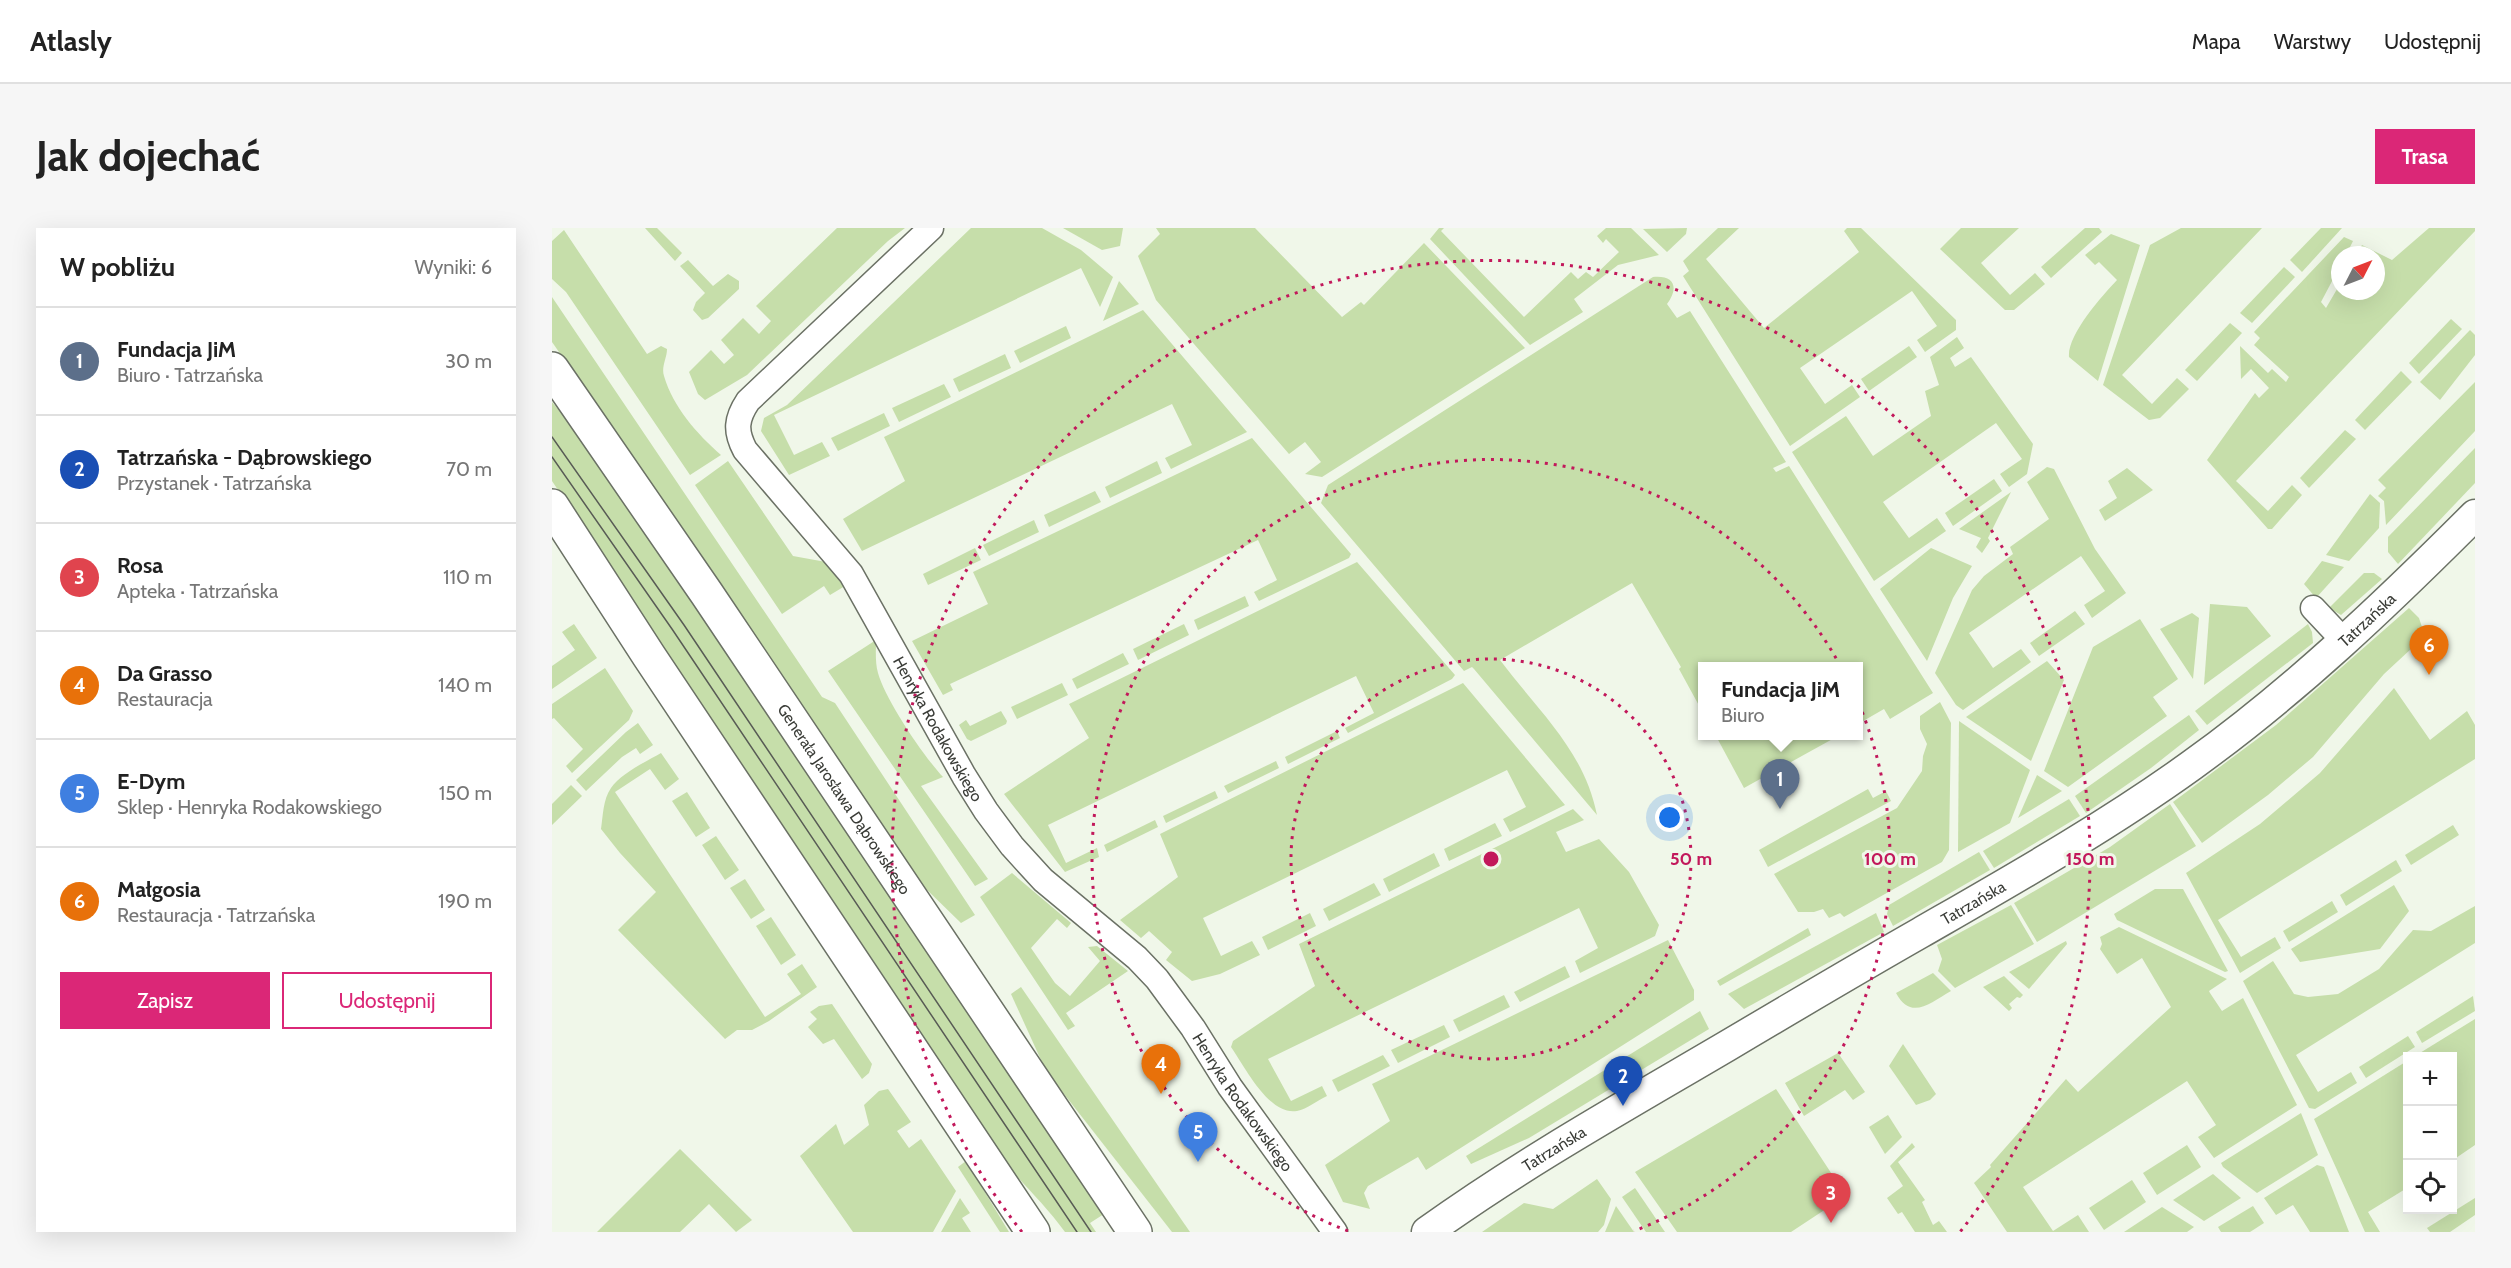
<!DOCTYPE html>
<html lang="pl">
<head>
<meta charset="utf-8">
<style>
	body { margin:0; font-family:Cabin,sans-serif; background:#f6f6f6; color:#222 }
	.controls { position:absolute; right:18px; bottom:18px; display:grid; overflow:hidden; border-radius:0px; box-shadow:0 6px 24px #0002 }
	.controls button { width:54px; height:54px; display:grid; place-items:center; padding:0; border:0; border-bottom:2px solid #e0e0e0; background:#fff; color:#222; font:30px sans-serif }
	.compass { position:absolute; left:1779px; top:18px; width:54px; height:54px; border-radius:50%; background:#fff; box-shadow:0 6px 24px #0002; rotate:48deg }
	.you { position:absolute; left:1118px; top:590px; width:21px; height:21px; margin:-15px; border:4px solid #fff; border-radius:50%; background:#1a73e8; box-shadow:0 0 0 9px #1a73e833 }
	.badge { display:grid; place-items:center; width:39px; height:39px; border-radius:50%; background:#db2777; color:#fff; font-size:20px; font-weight:700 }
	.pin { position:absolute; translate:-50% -50px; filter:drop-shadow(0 2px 3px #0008) }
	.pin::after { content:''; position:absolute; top:32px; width:21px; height:18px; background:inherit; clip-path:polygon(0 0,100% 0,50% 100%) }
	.popup { position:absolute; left:1146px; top:434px; width:165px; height:78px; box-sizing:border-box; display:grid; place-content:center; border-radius:0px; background:#fff; filter:drop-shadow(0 2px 4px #0005); font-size:20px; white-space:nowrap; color:#767676 }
	.popup b { font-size:22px; color:#222 }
	.popup::after { content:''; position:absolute; left:50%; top:100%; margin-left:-12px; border:12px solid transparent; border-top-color:#fff }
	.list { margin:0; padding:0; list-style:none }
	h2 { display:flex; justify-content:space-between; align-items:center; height:78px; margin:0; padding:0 24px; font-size:26px }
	h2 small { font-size:20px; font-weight:400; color:#767676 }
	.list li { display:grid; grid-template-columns:39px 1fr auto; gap:18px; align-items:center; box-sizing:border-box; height:108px; padding:0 24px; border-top:2px solid #e0e0e0 }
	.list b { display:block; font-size:22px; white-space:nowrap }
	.list p { margin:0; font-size:20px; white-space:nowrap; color:#767676 }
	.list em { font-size:20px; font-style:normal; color:#767676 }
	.actions { display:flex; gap:12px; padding:18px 24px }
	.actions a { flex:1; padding:14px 0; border:2px solid #db2777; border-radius:0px; text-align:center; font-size:21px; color:#db2777 }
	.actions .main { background:#db2777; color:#fff }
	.icon { flex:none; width:33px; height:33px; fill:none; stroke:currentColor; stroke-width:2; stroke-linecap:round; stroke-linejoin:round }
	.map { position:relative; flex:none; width:1923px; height:1004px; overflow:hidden; border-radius:0px }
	header { display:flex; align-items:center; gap:36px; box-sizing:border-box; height:84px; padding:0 30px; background:#fff; border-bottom:2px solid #e0e0e0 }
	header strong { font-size:28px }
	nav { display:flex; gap:33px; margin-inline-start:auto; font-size:21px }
	.intro { display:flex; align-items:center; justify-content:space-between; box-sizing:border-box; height:144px; padding:0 36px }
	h1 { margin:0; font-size:42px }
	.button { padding:15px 27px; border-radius:0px; background:#db2777; color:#fff; font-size:21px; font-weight:700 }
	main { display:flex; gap:36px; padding:0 36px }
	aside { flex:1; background:#fff; border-radius:0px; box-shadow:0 6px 24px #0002 }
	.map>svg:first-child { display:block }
</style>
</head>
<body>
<header>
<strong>Atlasly</strong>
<nav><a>Mapa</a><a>Warstwy</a><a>Udostępnij</a></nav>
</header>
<div class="intro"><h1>Jak dojechać</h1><a class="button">Trasa</a></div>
<main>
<aside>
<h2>W pobliżu<small>Wyniki: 6</small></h2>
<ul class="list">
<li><span class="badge" style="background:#5c6f8a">1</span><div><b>Fundacja JiM</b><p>Biuro · Tatrzańska</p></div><em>30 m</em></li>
<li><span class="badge" style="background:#1a4fb4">2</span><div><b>Tatrzańska - Dąbrowskiego</b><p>Przystanek · Tatrzańska</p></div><em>70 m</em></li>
<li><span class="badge" style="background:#e0444e">3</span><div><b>Rosa</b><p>Apteka · Tatrzańska</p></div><em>110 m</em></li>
<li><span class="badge" style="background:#e8710a">4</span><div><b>Da Grasso</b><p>Restauracja</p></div><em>140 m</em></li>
<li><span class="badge" style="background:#3f7fe0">5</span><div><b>E-Dym</b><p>Sklep · Henryka Rodakowskiego</p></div><em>150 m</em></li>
<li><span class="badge" style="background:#e8710a">6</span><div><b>Małgosia</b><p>Restauracja · Tatrzańska</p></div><em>190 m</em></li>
</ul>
<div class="actions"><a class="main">Zapisz</a><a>Udostępnij</a></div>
</aside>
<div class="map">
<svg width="1923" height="1004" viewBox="0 0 1923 1004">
	<rect width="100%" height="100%" fill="#f0f7e9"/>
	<g fill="#c6deaa">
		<polygon points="93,0 105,0 130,25 123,33"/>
		<polygon points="285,0 353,0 336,13 195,147 153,172 146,166 137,144 159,122 172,136 182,127 169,112 191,90 207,106 219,93 204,78"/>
		<polygon points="419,0 490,0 529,22 561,49 548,79 529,40 222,187 242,227 270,214 278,228 237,247 209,203 212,190 235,177"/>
		<polygon points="511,0 571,0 568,18 550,22"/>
		<polygon points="604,0 703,0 790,89 809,74 812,77 872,15 973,120 770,249 753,246 769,234 753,214 737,226 604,72 586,28 608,6"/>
		<polygon points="887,0 892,0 889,3 972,89 1019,44 1026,51 1034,44 1041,49 1067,24 1054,11 1051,15 1045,8 1054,0 1079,0 1107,27 1066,37 1022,71 1031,84 978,117 878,11"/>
		<polygon points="1135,0 1134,6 1115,24 1091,1"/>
		<polygon points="1166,0 1187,0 1154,31 1212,100 1307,24 1292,3 1295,0 1309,0 1404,92 1404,102 1373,124 1365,112 1385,98 1360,63 1248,140 1273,176 1300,157 1308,169 1238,218 1131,48 1137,43 1131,33"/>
		<polygon points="1409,0 1467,0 1429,35 1458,67 1483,45 1493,56 1462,82 1453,82 1388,21"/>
		<polygon points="1533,0 1547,0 1550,4 1499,50 1489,39"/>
		<polygon points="1629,0 1710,0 1570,147 1600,176 1625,150 1637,161 1608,190 1597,192 1551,157 1598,17"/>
		<polygon points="1769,0 1790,0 1750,44 1738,32"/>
		<polygon points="1877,0 1923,0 1923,3 1684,253 1716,283 1740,257 1750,267 1720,301 1716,301 1655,232 1703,165 1707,170 1717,160 1699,141 1689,151 1688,118 1716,145 1720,141 1734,154 1737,149 1702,117 1708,110 1702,104 1792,9 1801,13 1794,27 1788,27 1788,38 1769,74 1774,80 1788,56 1788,63 1824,63 1824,27 1804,27 1810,17 1840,32"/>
		<path d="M12 2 95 126 109 118 115 121C115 130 109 139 112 148 121 179 145 206 169 227L138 247 14 64 0 51V13Z"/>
		<path d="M1559 6 1588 17 1546 153 1517 129C1515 107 1550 68 1565 52L1547 34 1543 37 1533 27Z"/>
		<polygon points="136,32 161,58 176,46 187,53 187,61 156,90 150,92 141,82 144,74 153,65 128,38"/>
		<polygon points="1732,39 1743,49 1700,95 1688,85"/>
		<path d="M1101 49C1123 47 1127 60 1115 76L1125 90 1138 83 1234 234 1221 240 1224 244 1237 238 1381 465 1338 491 1332 481 1306 496V438H1150V483L1127 441 1129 439 1080 355 948 432C986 483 1032 522 1045 587L922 441 920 439 912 443 769 275 776 257Z"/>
		<polygon points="567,53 587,76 551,93"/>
		<polygon points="0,69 270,469 283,475 423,687 409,695 371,658 169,357 0,114"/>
		<polygon points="591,82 695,204 619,241 613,230 640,217 620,176 310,323 291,291 353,253 332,209"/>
		<polygon points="1899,91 1910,101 1867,146 1857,135"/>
		<polygon points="1678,95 1690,105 1645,153 1633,142"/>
		<polygon points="514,98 519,110 468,135 462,123"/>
		<polygon points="1918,102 1923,107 1923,127 1888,172 1868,154"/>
		<polygon points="1405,109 1412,120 1398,130 1403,139 1419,129 1481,216 1475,246 1457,259 1448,246 1470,231 1444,195 1331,274 1357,310 1385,290 1394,303 1322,353 1240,224 1294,188 1321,228 1379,188 1373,163 1387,157 1378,129"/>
		<polygon points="1357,118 1365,129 1317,163 1309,151"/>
		<polygon points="453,126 459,140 407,164 401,151"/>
		<polygon points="1849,143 1860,154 1813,202 1803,192"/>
		<polygon points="1923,154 1923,203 1834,297 1832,273 1826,268 1834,260 1826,252"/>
		<polygon points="392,156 399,169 347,194 340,180"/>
		<path d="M0 174 35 216 519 935 552 986 538 995 544 1004H513C493 976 468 954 447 927L316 726 0 253Z"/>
		<polygon points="332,185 338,198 286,223 279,210"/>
		<polygon points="1793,202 1804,211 1757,260 1748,250"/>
		<polygon points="700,210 799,326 797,330 707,373 702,364 725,352 706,312 398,456 401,462 391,467 360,413 436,376 421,344"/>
		<polygon points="1923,220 1923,255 1846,336 1836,324 1836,309"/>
		<polygon points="176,233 241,328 274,334 293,358 278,367 272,358 230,386 143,257"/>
		<polygon points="605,233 610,245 558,270 553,259"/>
		<polygon points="1495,239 1502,241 1543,321 1574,365 1540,390 1532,377 1553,363 1529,328 1417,405 1441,440 1469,421 1479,434 1411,482 1404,477 1383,445 1420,362 1432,348 1461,326 1458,319 1497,291 1475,254"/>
		<polygon points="1575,240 1601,262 1553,293 1547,282 1565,270 1556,253"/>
		<polygon points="1442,251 1450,263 1401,298 1393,285"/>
		<polygon points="543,263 549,274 497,299 492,287"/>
		<polygon points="1459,264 1436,310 1438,313 1430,325 1424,319 1429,310 1407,301"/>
		<polygon points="1818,266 1828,275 1827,300 1797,333 1774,327"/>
		<polygon points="482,292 487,304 437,328 431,317"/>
		<polygon points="423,320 429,332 376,357 371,346"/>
		<polygon points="1379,320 1420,338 1401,370 1375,433 1328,361"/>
		<polygon points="1770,333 1792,339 1764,370 1752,356"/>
		<polygon points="805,334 903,447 900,451 796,505 793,500 822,485 804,448 496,597 514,635 545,620 547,629 513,644 452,566 537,510 517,476"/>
		<polygon points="1812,345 1822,345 1830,351 1789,387 1777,380"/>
		<polygon points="693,368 697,378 646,402 642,392"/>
		<polygon points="1658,376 1695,379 1719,408 1652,457"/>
		<polygon points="1857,380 1867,390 1873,408 1832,446 1761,529 1716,567 1650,615 1621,574 1724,497"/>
		<polygon points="1523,383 1533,396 1487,428 1478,415"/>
		<polygon points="1640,385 1647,390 1641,451 1608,401"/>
		<polygon points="1588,391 1626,451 1601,469 1615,488 1516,559 1492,543 1541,419"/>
		<polygon points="22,396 45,430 0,461 0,438 23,422 10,404"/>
		<polygon points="632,396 637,407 586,432 581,421"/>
		<polygon points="1756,396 1760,404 1761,415 1655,497 1643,483"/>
		<path d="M324 412C324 422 323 435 326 445 333 471 372 529 391 549L369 558 436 651 423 658 276 443Z"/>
		<polygon points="571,425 577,436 525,461 520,451"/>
		<polygon points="1495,433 1512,452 1479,533 1414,489"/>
		<polygon points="53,440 81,483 77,492 20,545 14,538 31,521 2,490 0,491 0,476"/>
		<polygon points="510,455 516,467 465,491 459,479"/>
		<polygon points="911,455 1013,577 958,604 951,591 974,579 955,542 651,690 669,728 700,713 708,727 668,746 640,753 614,732 620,724 597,703 589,710 568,692 626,649 608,606"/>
		<polygon points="1842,460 1878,512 1915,483 1923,497 1923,531 1666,692 1689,729 1723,709 1729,720 1688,745 1634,645 1708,596 1768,545"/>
		<polygon points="1388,474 1399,495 1397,622 1390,634 1292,689 1288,685 1277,690 1271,681 1262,684 1246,684 1222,646 1345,580 1370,543 1371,528 1375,516 1368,501 1368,488"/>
		<polygon points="449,483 455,493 454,496 419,513 415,511 407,497 414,492 418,498"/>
		<polygon points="1637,487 1647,502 1599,540 1534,585 1523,568"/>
		<polygon points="1407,493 1478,542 1458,595 1406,624"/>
		<polygon points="86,495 101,517 88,526 84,520 70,529 34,563 24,552 74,504"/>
		<polygon points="785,503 788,510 736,536 733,529"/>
		<polygon points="1164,508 1286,508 1192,560"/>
		<path d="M109 525 127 551 113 562 98 541 63 564 213 789 249 766 235 746 250 736 265 759 217 793 200 802H185L173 811 66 702 104 664 68 625 49 601C51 588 51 571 59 560 68 546 95 533 109 525Z"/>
		<polygon points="724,533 727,540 676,565 672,558"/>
		<polygon points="1485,547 1510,563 1466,590"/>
		<polygon points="19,557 30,568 0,597 0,576"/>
		<polygon points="1316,561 1321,570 1334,563 1339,573 1216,639 1207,622"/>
		<polygon points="663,563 666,570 614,595 611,588"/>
		<polygon points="135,564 158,600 144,609 120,573"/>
		<polygon points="1517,571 1528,588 1442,640 1431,623"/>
		<polygon points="1618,576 1644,618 1485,714 1462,675 1558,619"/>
		<path d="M1021 581 1032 592 1004 604 1014 624 1047 611 1077 644 1107 697 1103 708 1028 745 1023 733 1046 720 1027 680 716 831 739 873 770 858 775 868C766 872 755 881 745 883 717 888 693 839 679 819L681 813 763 758 747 716Z"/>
		<polygon points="603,592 606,599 555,624 552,617"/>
		<polygon points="943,595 950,608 897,633 892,621"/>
		<polygon points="1901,597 1907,607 1859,637 1853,627"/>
		<polygon points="164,608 187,642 173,652 150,617"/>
		<polygon points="1427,624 1438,642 1341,698 1335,686 1337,677"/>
		<polygon points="882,625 888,638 837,664 831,651"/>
		<polygon points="1844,632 1850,643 1794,678 1788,667"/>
		<polygon points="460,645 519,695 515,700 505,691 479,720 503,755 518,768 548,733 536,719 545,718 576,743 514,785 523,798 516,802 428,669"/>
		<polygon points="193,651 213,682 199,691 178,660"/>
		<polygon points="822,655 829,667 777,693 771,681"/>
		<polygon points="1842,657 1857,683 1828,721 1748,734 1739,721"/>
		<polygon points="1603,661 1631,661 1676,743 1673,744 1565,692 1562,686"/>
		<polygon points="1780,673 1786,684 1737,714 1731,703"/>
		<polygon points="1459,677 1482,716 1403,760 1386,743 1390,731 1385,717"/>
		<polygon points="1923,678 1923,715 1744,827 1766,864 1799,844 1805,855 1763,881 1757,880 1691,753 1721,733 1742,766 1756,769 1786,766 1827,741 1861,702 1879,703"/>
		<polygon points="758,685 764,698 716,722 710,709"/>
		<polygon points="1324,685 1332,704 1192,781 1176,766"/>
		<polygon points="219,689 244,727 229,737 204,698"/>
		<polygon points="1567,699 1675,751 1657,763 1658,765 1670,783 1691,770 1745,877 1662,930 1646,909 1664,897 1635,853 1471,959 1501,1003 1526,987 1537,1004 1455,1004 1422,955 1439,939 1438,937 1514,851 1526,864 1619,779 1590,730 1565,746 1548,721 1550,716 1548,709"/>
		<polygon points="1256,700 1259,707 1168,758 1165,753"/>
		<polygon points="1116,712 1142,762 1142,772 874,942 866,929 816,958 812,965 818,981 791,974 773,937 838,893 820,856"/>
		<polygon points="1514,713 1515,716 1477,761 1457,744"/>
		<polygon points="1013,738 1018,749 968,774 962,764"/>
		<path d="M1381 745 1399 763C1378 775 1359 793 1344 765Z"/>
		<polygon points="1452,748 1471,767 1468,770 1465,769 1457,776 1460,780 1457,783 1431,759"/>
		<polygon points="469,759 638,1004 620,1004 494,843 459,766"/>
		<polygon points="952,767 958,779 907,804 901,792"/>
		<polygon points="1921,768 1923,783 1870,815 1864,804"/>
		<polygon points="280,776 320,836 317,845 310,851 282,811 271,816 256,799 265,791 258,784 267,778"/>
		<polygon points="1148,783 1157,801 977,910 919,936 914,928"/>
		<polygon points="1923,791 1923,917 1901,932 1900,828 1863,828"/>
		<polygon points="892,797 898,809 846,835 839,822"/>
		<polygon points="1856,808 1863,819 1814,850 1807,839"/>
		<polygon points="1351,816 1384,866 1378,872 1364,877 1337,838"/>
		<polygon points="1286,825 1313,864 1301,872 1293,862 1252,888 1233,855"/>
		<polygon points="831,827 838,838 786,864 780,852"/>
		<polygon points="1855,833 1855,960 1816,984 1828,1004 1813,1004 1762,891"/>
		<polygon points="336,861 359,894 345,903 357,920 369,911 404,963 381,1004 301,1004 248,928 284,896 292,917 317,897 312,877 327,863"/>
		<polygon points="1224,861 1287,957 1276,964 1283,975 1239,1004 1125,1004 1083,944"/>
		<polygon points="1749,885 1766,927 1705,965 1671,939 1669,935"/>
		<polygon points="1336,887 1350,909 1333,926 1317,899"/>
		<polygon points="1360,915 1363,919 1346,934 1373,972 1370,974 1381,997 1387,993 1395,1004 1363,1004 1350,984 1346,986 1335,970 1351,958 1338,938"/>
		<polygon points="1635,917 1649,939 1605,967 1591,945"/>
		<polygon points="128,921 200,992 184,1004 157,976 128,1004 45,1004"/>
		<polygon points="414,933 457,1004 448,1004 406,939"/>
		<polygon points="1765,937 1772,939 1797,1004 1758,1004 1741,977 1724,987 1712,970"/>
		<polygon points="1661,946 1689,970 1652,993 1621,972"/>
		<polygon points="1045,951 1059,971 1052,997 1046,1004 930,1004 972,975 1001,981"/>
		<polygon points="1580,952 1594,974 1552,1002 1537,980"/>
		<polygon points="1083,960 1113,1004 1094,1004 1070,969"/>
		<polygon points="408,970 418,985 410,990 419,1004 389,1004"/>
		<polygon points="1923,970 1923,987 1898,1004 1878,1004 1875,1000"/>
		<polygon points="1064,978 1082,1004 1053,1004"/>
		<polygon points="1701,978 1712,995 1698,1004 1669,1004 1666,999"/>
		<polygon points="1610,979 1642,999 1635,1004 1572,1004"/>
	</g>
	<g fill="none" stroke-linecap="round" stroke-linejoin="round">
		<g stroke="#6b7165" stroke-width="27">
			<g id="minor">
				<path id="s1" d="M379 0 196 173C184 191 183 203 193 222L299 346 412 548 434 583 460 618 491 652 585 730 605 751 641 800 678 859 783 1004"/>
				<polyline points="1761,380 1792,413"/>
			</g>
		</g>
		<g stroke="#6b7165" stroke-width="33">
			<g id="tertiary">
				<path id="s2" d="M875 1004C971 935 1073 878 1175 818 1239 780 1303 742 1368 705 1460 652 1554 599 1640 537 1743 463 1834 376 1923 287"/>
			</g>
		</g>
		<g stroke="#6b7165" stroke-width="36">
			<g id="secondary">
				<path id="s3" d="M0 141 155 366 583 1004"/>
				<polyline points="0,278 97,428 481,1004"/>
			</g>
		</g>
		<use href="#minor" stroke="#fff" stroke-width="24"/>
		<use href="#tertiary" stroke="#fff" stroke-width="30"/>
		<use href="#secondary" stroke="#fff" stroke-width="33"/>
		<g stroke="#585b55" stroke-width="1.5">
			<polyline points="0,209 132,397 539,1004"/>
			<polyline points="0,229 120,401 525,1004"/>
		</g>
	</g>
	<g fill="none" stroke="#c2185b" stroke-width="3" stroke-dasharray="3 6">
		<circle cx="939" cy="631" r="200"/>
		<path d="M796 1003A399 399 0 1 1 1082 1003"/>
		<path d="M470 1004A599 599 0 1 1 1408 1004"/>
	</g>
	<g text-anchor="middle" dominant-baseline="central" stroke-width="6" stroke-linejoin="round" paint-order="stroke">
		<g font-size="16" fill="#3a3c37" stroke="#f0f7e9">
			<text stroke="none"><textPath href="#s2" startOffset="1124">Tatrzańska</textPath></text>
			<text stroke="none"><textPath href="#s1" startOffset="645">Henryka Rodakowskiego</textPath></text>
			<text stroke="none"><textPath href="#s3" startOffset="520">Generała Jarosława Dąbrowskiego</textPath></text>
			<text stroke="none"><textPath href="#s2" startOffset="638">Tatrzańska</textPath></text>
			<text stroke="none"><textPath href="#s1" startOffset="1131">Henryka Rodakowskiego</textPath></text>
			<text stroke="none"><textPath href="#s2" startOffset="152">Tatrzańska</textPath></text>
		</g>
	</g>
	<circle cx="939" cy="631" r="9" fill="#c2185b" stroke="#f0f7e9" stroke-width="3"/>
	<g font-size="18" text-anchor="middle" font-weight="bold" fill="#c2185b" stroke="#f0f7e9" stroke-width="6" stroke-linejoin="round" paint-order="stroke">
		<text x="1139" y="637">50 m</text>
		<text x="1338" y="637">100 m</text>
		<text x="1538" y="637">150 m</text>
	</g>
</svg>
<div class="controls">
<button>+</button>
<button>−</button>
<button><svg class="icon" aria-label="locate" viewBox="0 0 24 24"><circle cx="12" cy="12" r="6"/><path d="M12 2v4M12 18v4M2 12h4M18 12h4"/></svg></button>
</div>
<svg class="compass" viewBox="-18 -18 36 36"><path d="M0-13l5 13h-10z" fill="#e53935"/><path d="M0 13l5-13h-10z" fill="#767676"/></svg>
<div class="you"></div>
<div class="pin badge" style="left:1228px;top:581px;background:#5c6f8a">1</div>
<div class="popup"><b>Fundacja JiM</b>Biuro</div>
<div class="pin badge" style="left:1071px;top:878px;background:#1a4fb4">2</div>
<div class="pin badge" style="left:1279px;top:995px;background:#e0444e">3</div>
<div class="pin badge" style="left:609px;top:866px;background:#e8710a">4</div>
<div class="pin badge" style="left:646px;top:934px;background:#3f7fe0">5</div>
<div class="pin badge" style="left:1877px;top:447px;background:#e8710a">6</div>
</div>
</main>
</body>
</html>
